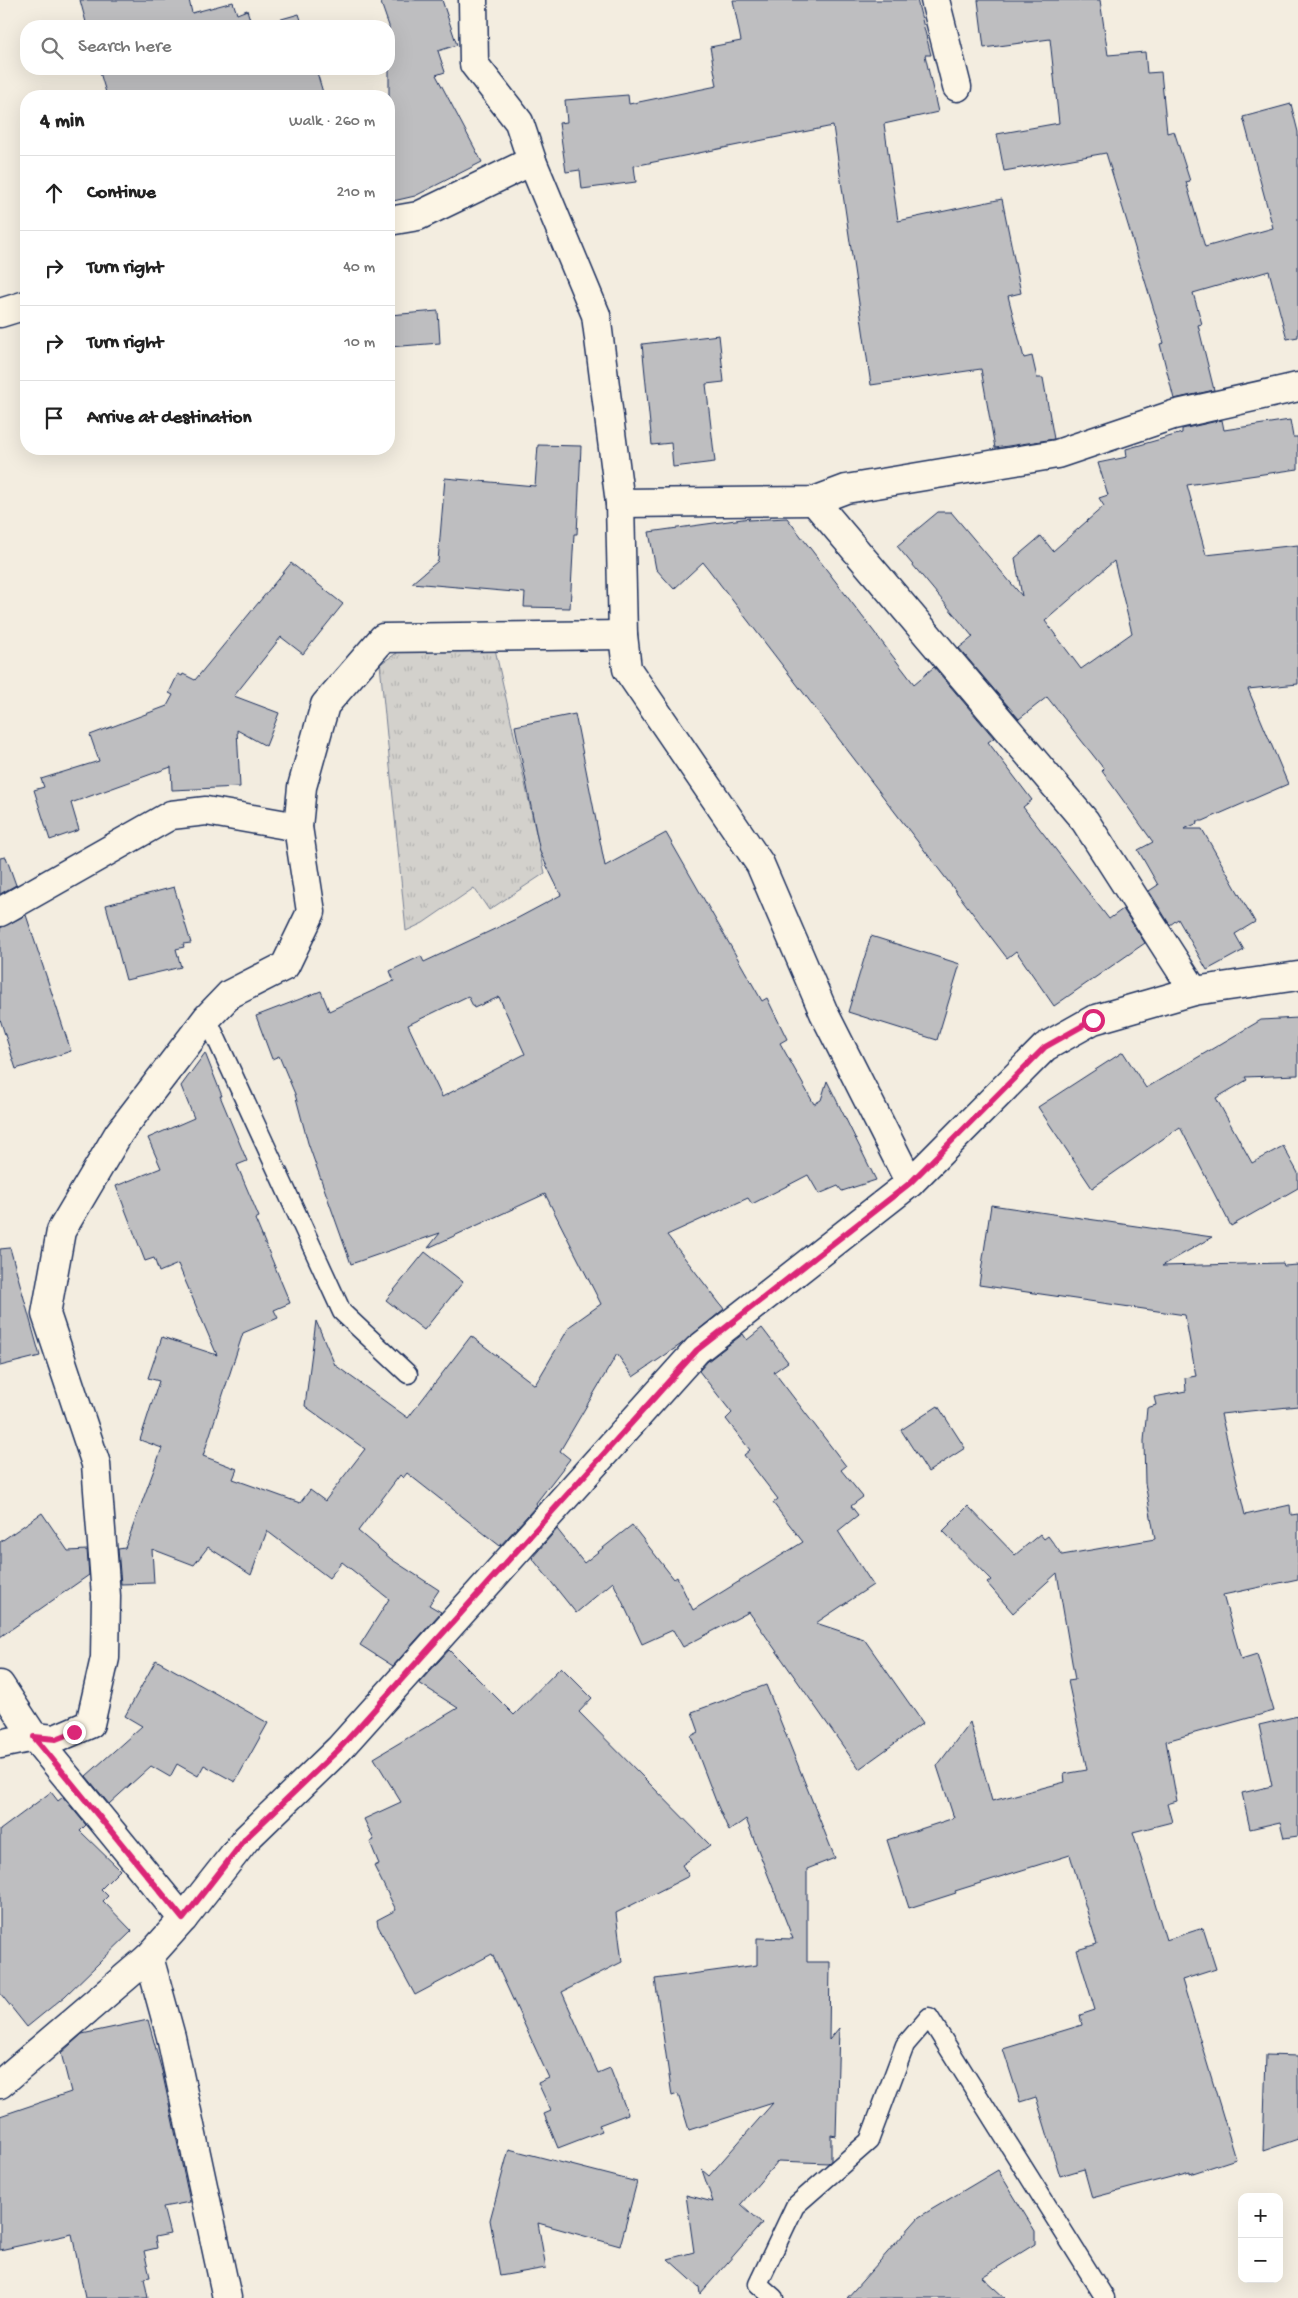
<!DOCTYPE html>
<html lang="en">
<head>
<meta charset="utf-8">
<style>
	body { margin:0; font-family:"Gochi Hand",sans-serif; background:#f6f6f6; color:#222 }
	.controls { position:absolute; right:15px; bottom:15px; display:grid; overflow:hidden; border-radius:10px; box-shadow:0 5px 20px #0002 }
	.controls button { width:45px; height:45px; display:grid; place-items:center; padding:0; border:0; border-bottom:1px solid #e0e0e0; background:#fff; color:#222; font:25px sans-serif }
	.stop { position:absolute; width:15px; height:15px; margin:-11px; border:4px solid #db2777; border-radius:50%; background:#fff }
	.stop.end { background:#db2777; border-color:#fff; box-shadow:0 1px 5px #0008 }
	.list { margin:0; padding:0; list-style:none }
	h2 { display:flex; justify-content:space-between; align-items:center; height:65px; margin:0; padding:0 20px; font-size:21px }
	h2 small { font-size:16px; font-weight:400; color:#767676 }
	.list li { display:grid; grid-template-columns:32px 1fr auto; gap:15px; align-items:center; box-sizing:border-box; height:75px; padding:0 20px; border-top:1px solid #e0e0e0 }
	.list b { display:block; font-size:19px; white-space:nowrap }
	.list em { font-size:16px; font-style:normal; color:#767676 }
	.icon { flex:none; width:28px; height:28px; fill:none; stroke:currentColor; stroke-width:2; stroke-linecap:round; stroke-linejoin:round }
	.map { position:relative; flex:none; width:1298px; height:2298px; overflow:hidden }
	.search { position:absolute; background:#fff; box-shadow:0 5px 20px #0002; left:20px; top:20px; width:375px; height:55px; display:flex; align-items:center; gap:12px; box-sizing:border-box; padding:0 18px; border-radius:20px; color:#767676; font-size:19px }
	.panel { position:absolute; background:#fff; box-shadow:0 5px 20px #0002; left:20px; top:90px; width:375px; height:365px; border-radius:20px }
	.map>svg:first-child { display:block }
</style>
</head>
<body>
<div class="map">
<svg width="1298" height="2298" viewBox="0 0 1298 2298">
	<defs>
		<pattern id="park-tufts" width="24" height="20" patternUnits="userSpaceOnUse" patternTransform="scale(1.25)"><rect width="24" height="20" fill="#d3d1cc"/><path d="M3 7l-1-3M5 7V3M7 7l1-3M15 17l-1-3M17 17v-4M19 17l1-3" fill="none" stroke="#b5b4b2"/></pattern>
	</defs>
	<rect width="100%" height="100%" fill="#f3ede0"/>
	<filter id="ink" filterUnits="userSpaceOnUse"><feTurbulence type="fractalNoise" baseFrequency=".02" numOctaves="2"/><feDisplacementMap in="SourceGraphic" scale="10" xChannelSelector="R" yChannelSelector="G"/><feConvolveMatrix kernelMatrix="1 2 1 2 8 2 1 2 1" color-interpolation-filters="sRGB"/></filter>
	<g filter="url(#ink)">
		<polygon fill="url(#park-tufts)" stroke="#778095" points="495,649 545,873 489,910 474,888 423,923 406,931 380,664 400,651"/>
		<g fill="#bebec0" stroke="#1b2f5e" fill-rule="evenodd">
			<polygon points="80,0 189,0 192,13 233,2 237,14 247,10 252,26 87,26"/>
			<polygon points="380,0 442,0 457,45 438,51 445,72 436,75 482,162 415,196 389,202 389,26"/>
			<polygon points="733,0 917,0 931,55 925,55 938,112 884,124 898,221 1002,199 1021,293 1008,296 1024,358 1032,356 1037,378 1043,378 1054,439 995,448 981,369 871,385 833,126 634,166 636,182 582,189 580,170 566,172 559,123 567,122 565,100 628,95 629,104 717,86 710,47 741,41"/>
			<polygon points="978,0 1100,0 1108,55 1145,52 1147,73 1161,72 1167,133 1174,131 1190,181 1186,182 1205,247 1273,228 1243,117 1291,104 1298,132 1298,337 1287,339 1269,271 1193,293 1202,324 1198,325 1214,390 1174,399 1160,344 1164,343 1106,153 1004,171 997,134 1059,123 1050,39 984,48"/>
			<polygon points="299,14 303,26 257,26"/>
			<polygon points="99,69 316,69 324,96 107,96"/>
			<polygon points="438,311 440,343 389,347 389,315"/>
			<polygon points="719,335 724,382 706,384 715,462 673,467 671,443 652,445 642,344"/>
			<path d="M1222 420 1224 430 1290 420 1293 437H1298V469L1187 485 1206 555 1298 545V684L1248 689 1288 784 1203 821H1197L1198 823 1184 829H1202L1255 922 1235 934 1244 950 1207 970 1178 919 1170 925 1149 891 1158 885 1138 850 1153 842 1102 771 1104 769 1047 697 1019 719 959 648 973 637 897 546 938 512H951L1022 596 1015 558 1041 536 1053 551 1104 506 1099 498 1108 495 1098 463 1127 457 1126 449 1182 433V429ZM1114 561 1132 633 1081 669 1045 621Z"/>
			<polygon points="538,445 581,446 577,534 574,534 570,608 524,607 525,593 412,583 438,561 445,478 535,486"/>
			<polygon points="750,518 748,520 787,518 914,684 934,667 994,738 988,742 1032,800 1023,807 1109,919 1123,909 1145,943 1054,1006 1016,951 1007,958 703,562 674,589 656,569 649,532"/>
			<polygon points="291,563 343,604 303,654 281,637 234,696 279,713 266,746 237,730 240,787 172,790 171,767 71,803 79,830 50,840 34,790 44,787 41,779 99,761 90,735 167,706 173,695 169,693 178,674 182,676 183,674 195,680"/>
			<path d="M575 714 605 866 666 833 762 1001 767 998 787 1039 780 1043 814 1104 821 1100 827 1081 876 1180 842 1191 838 1186 819 1194 808 1175 752 1204 748 1198 667 1235 724 1309 680 1345 633 1377 617 1354 560 1451 570 1459 536 1503 537 1505 500 1546 407 1473 403 1478 400 1475 358 1531 391 1559 439 1590 429 1605 441 1612 393 1666 360 1645 389 1599 342 1562 329 1578 267 1531 251 1575 208 1547 194 1565 152 1549 154 1583 121 1584 118 1549 125 1548 162 1448 140 1440 159 1381 148 1378 162 1337 217 1355 178 1264 159 1272 154 1258 145 1261 116 1186 161 1168 148 1138 194 1118 181 1086 205 1053 222 1096H220L247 1161 237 1165 259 1217 255 1219 290 1303 274 1310 278 1318 243 1333 203 1456 237 1469 233 1479 300 1503 310 1490 325 1501 365 1449 305 1406 316 1321 335 1365 408 1418 471 1336 535 1385 570 1326 601 1304 545 1194 428 1248 440 1233 351 1264 308 1143 295 1094 279 1056 272 1059 256 1016 321 991 329 1011 394 981 390 971 421 956 424 962 516 919 561 895 540 852 515 726ZM468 996 474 1008 499 997 525 1054 442 1097 408 1025Z"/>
			<polygon points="6,857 16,885 0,894 0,858"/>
			<polygon points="174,887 191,943 183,944 184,947 176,949 181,967 126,980 106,905"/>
			<polygon points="26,915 71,1051 16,1069 0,1019 0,928"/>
			<polygon points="871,936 960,964 937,1040 848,1012"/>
			<polygon points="1298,1018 1298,1075 1245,1077 1247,1080 1216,1098 1252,1163 1283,1146 1298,1173 1298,1188 1231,1226 1180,1127 1092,1188 1038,1107 1123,1052 1146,1088 1261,1020"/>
			<polygon points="991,1205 1212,1237 1162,1266 1283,1263 1284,1266 1298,1265 1298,1406 1221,1414 1245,1515 1290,1505 1291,1515 1298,1514 1298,1579 1223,1595 1241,1659 1257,1654 1274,1711 1166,1741 1177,1801 1167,1804 1172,1822 1133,1832 1166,1940 1203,1928 1216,1969 1182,1980 1236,2159 1190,2174 1190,2172 1092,2198 1084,2169 1060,2176 1036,2097 1020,2102 1003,2049 1082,2025 1080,2015 1095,2010 1077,1950 1097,1944 1070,1855 955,1891 956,1893 909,1908 887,1840 954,1818 937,1766 970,1722 992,1801 1065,1782 1064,1774 1087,1770 1068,1681 1075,1680 1057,1573 1013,1613 987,1583 991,1580 943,1531 968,1506 1015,1555 1040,1534 1044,1539 1048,1536 1062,1555 1155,1539 1145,1483 1144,1441 1147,1408 1156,1405 1154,1397 1186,1391 1185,1378 1196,1376 1185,1315 979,1285"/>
			<polygon points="10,1248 40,1356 0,1366 0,1249"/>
			<polygon points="425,1252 463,1282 424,1330 386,1300"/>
			<polygon points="762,1328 788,1362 774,1372 846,1466 841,1470 863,1497 851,1506 858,1515 838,1531 873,1585 816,1623 864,1639 923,1723 859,1769 749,1612 683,1647 673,1630 642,1644 613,1582 576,1613 532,1558 557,1529 584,1563 632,1525 674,1579 677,1577 693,1610 803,1542 773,1503 778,1499 744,1455 750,1450 726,1419 732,1413 699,1371 708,1361 743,1334 747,1340"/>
			<polygon points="938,1406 965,1448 928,1472 901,1430"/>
			<polygon points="42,1513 68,1551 87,1550 89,1575 0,1637 0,1542"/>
			<polygon points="449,1650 514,1715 561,1667 592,1698 579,1712 710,1845 682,1865 689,1876 616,1913 622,1962 562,1992 598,2073 610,2068 628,2114 599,2125 602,2131 558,2148 544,2114 551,2111 538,2083 549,2078 492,1954 415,1995 378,1926 377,1920 396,1910 374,1866 379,1864 370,1842 374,1840 364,1819 401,1802 374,1758 458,1708 419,1683"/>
			<polygon points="156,1660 268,1723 235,1782 204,1765 198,1776 177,1764 170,1777 151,1766 109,1804 86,1776 142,1726 125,1716"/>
			<polygon points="766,1685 835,1858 807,1869 807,1962 830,1962 829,2040 839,2028 836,2136 831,2135 831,2161 828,2163 778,2161 741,2204 762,2223 700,2294 699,2287 668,2259 694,2252 686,2195 713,2202 702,2170 709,2176 773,2103 689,2130 678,2094 672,2096 655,1979 757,1965 757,1938 793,1939 746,1819 729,1831 717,1804 691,1736 699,1732 692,1712"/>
			<polygon points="1298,1716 1298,1836 1284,1838 1280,1822 1250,1829 1242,1793 1272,1786 1259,1725"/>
			<polygon points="51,1792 58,1801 63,1797 86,1825 80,1831 120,1870 101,1889 108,1896 103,1901 132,1931 65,1996 27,2027 0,1993 0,1830"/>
			<polygon points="148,2020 162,2071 190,2202 163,2207 170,2234 155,2237 157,2248 144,2251 150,2277 144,2278 148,2298 85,2298 72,2234 0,2250 0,2116 71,2092 61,2053 82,2034"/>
			<polygon points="1266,2055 1298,2056 1298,2139 1263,2151"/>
			<polygon points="509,2149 637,2182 620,2246 538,2223 546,2268 500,2276 490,2220"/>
			<polygon points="998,2170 1035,2231 1035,2244 982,2277 1005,2298 847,2298 919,2217"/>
		</g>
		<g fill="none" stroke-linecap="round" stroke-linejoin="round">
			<g stroke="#1b2f5e" stroke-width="21">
				<g id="service">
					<polyline points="207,1018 342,1312 408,1374"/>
					<polyline points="774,2298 758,2284 795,2206 869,2141 905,2045 929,2017 1105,2298"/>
				</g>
			</g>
			<g stroke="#1b2f5e" stroke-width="31">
				<g id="minor">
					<polyline points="473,0 474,64 519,122 532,161 596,315 620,503 623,635 627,669 760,864 824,1013 910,1183"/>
					<polyline points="935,0 957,87"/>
					<polyline points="389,221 418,216 532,161"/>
					<polyline points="0,313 26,305"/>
					<polyline points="814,501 1085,821 1194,991"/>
					<polyline points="620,503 814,501 846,489 1057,454 1173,415 1298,387"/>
					<polyline points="0,912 171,815 206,811 298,827"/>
					<polyline points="0,1685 34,1737 183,1919"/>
					<polyline points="0,1744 34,1737 55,1739 90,1724 105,1658 106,1596 96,1464 46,1314 61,1231 119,1133 207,1018 230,994 285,966 311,912 298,827 302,787 325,705 383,638 623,635"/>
					<polyline points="149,1957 171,2037 227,2298"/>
					<polyline points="0,2084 149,1957 183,1919 246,1839 339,1749 697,1350 910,1183 1045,1047 1093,1020 1194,991 1298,976"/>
				</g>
			</g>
			<use href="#service" stroke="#fcf5e5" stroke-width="18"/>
			<use href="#minor" stroke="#fcf5e5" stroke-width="28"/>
		</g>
	</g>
	<g fill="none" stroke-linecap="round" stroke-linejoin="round" filter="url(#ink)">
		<polyline stroke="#db2777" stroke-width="6" points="74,1732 56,1739 34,1737 183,1919 246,1838 339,1749 697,1350 910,1183 1045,1047 1093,1020"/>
	</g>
</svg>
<div class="controls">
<button>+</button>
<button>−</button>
</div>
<div class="stop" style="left:1093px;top:1020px"></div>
<div class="stop end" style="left:74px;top:1732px"></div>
<div class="search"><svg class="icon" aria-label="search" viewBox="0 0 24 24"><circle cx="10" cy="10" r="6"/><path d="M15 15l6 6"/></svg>Search here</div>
<section class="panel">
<h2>4 min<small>Walk · 260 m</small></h2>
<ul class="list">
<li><svg class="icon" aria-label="ahead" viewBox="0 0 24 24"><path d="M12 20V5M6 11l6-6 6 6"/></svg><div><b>Continue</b></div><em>210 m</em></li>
<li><svg class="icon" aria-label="right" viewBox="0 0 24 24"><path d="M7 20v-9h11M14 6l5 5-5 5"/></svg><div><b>Turn right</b></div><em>40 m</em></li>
<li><svg class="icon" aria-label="right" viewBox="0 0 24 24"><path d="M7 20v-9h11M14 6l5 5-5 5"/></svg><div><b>Turn right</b></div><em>10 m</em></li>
<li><svg class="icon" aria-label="arrive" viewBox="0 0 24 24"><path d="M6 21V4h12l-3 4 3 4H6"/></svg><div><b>Arrive at destination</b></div></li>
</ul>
</section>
</div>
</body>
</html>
